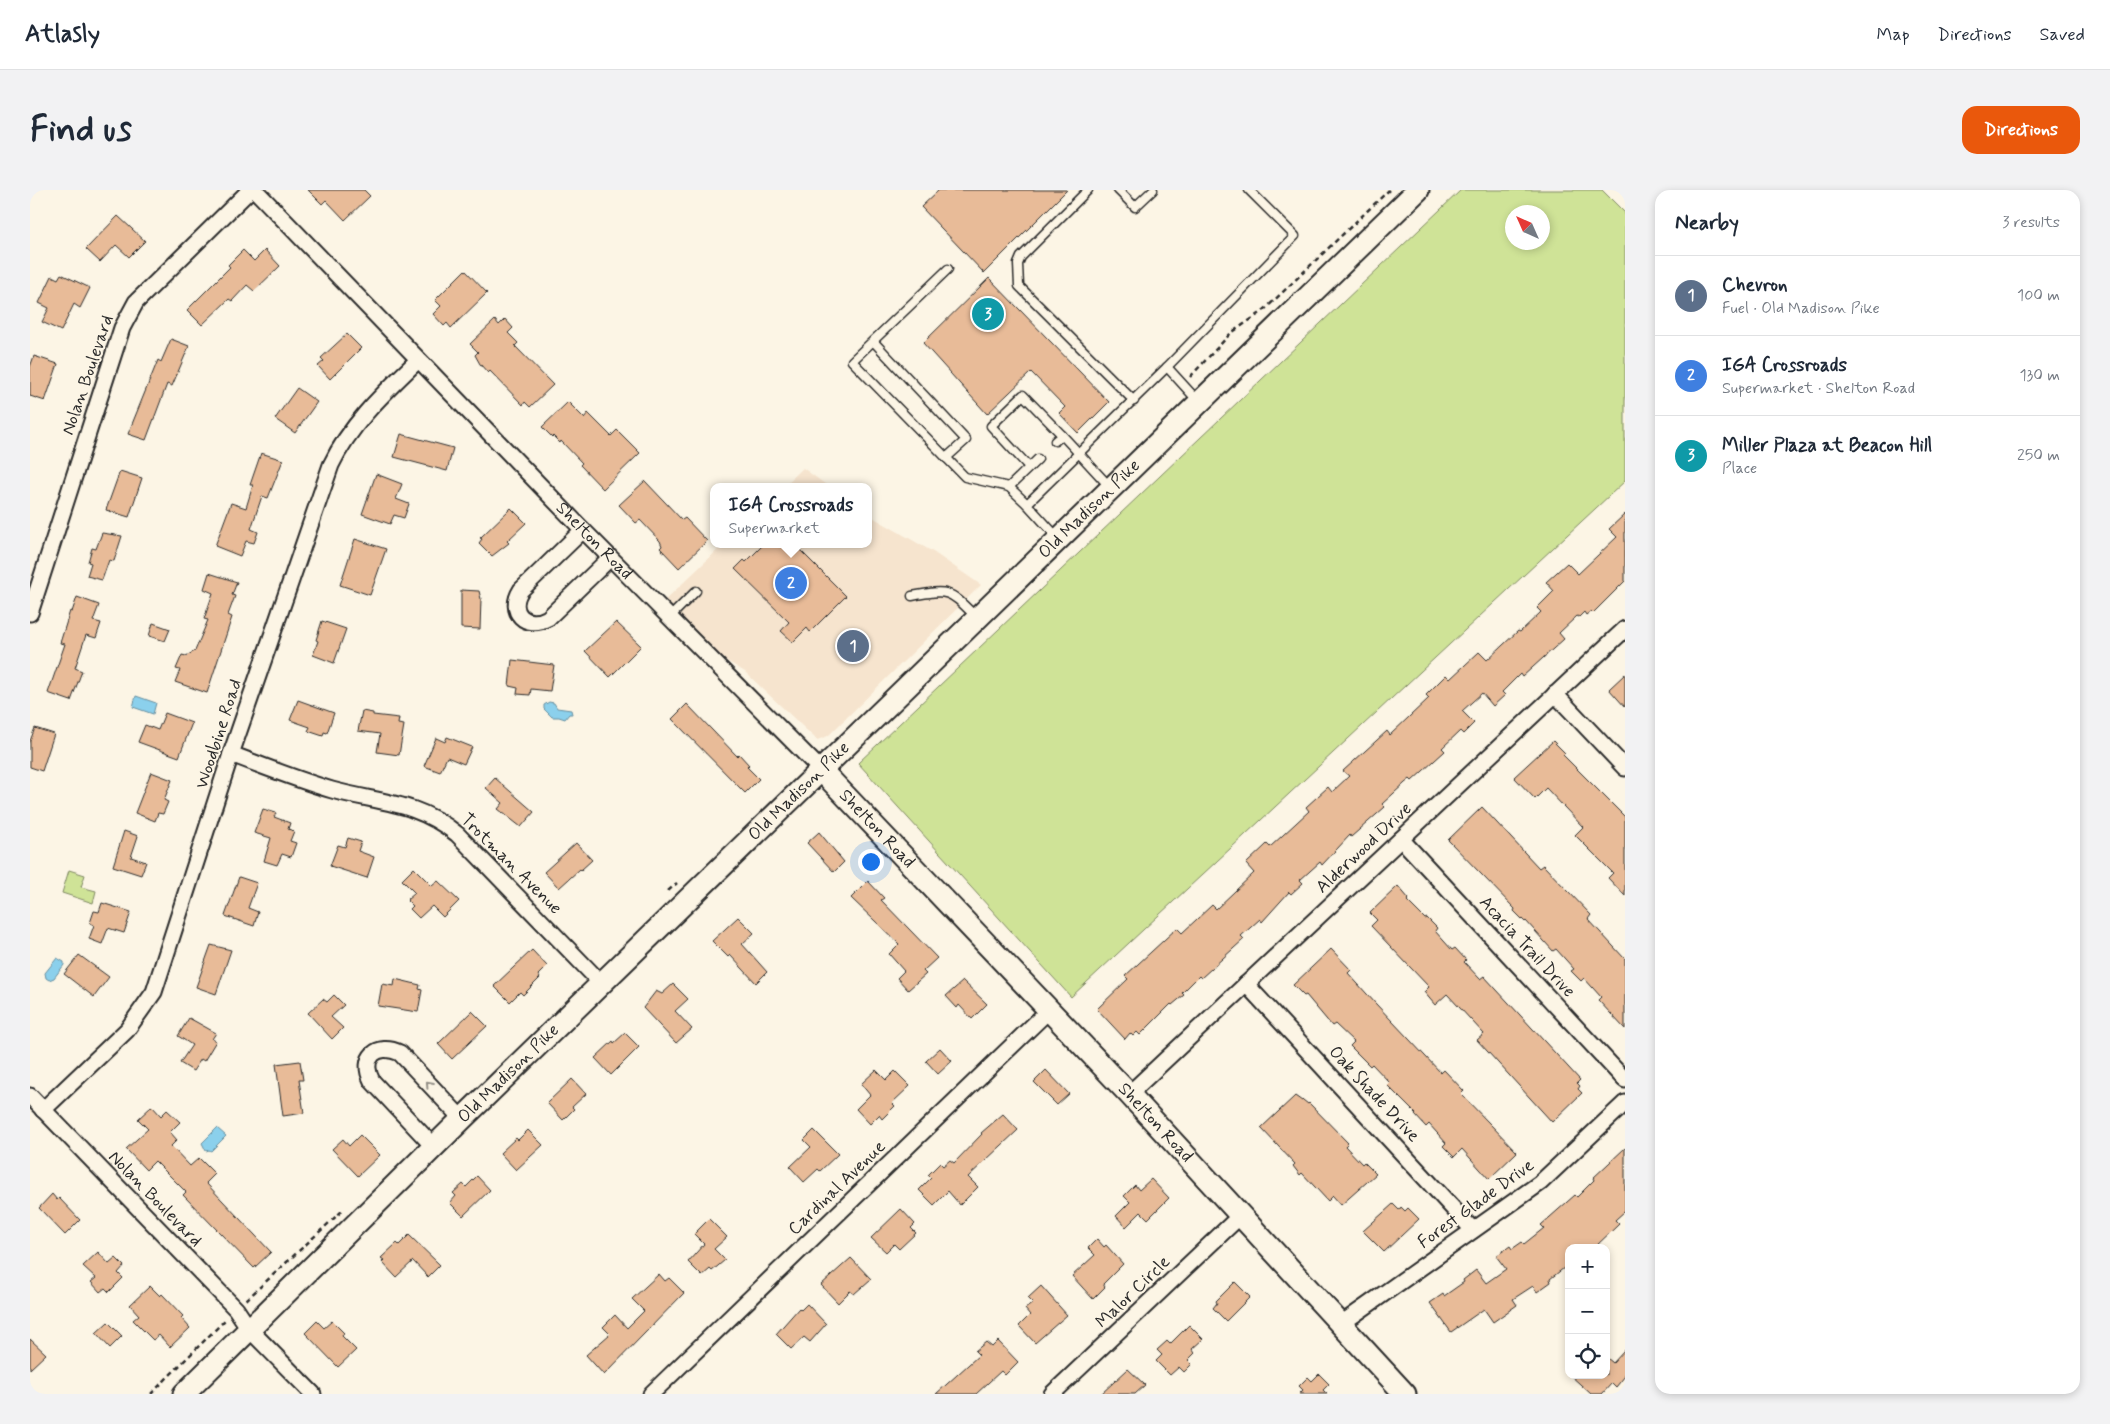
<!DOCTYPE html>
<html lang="en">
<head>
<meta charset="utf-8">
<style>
	body { margin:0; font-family:Mynerve,sans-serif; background:#f2f2f3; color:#1f2937 }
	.controls { position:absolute; right:15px; bottom:15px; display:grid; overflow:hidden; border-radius:10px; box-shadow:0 2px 8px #0003 }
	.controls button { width:45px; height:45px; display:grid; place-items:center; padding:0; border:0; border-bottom:1px solid #e0e1e3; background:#fff; color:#1f2937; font:25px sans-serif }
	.compass { position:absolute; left:1475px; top:15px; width:45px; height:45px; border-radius:50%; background:#fff; box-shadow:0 2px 8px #0003; rotate:315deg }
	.you { position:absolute; left:840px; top:671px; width:18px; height:18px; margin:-12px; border:4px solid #fff; border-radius:50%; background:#1a73e8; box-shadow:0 0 0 8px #1a73e833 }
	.badge { display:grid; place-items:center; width:32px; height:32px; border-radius:50%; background:#ea580c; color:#fff; font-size:16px; font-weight:700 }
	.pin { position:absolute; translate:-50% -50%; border:2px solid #fff; box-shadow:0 1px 5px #0006 }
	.popup { position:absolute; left:680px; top:293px; width:162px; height:65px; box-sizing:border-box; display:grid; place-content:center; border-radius:10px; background:#fff; filter:drop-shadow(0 1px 4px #0005); font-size:16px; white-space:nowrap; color:#747a83 }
	.popup b { font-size:19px; color:#1f2937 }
	.popup::after { content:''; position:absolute; left:50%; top:100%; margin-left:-10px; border:10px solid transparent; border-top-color:#fff }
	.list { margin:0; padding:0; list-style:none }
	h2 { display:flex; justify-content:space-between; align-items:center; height:65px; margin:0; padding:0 20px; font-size:21px }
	h2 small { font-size:16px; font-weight:400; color:#747a83 }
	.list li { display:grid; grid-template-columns:32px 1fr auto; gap:15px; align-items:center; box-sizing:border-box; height:80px; padding:0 20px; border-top:1px solid #e0e1e3 }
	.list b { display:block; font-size:19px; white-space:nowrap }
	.list p { margin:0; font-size:16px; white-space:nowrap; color:#747a83 }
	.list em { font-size:16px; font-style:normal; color:#747a83 }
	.icon { flex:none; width:28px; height:28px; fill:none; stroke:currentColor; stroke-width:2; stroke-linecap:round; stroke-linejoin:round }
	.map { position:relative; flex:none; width:1595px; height:1204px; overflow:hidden; border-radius:15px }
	header { display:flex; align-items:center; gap:30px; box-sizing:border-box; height:70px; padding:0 25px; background:#fff; border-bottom:1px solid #e0e1e3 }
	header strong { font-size:24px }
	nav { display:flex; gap:28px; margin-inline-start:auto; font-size:18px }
	.intro { display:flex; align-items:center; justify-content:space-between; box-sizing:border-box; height:120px; padding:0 30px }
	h1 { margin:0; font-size:35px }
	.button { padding:12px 22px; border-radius:15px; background:#ea580c; color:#fff; font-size:18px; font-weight:700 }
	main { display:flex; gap:30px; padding:0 30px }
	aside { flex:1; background:#fff; border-radius:15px; box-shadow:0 2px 8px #0003 }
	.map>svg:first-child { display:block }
</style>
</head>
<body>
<header>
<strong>Atlasly</strong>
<nav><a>Map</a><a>Directions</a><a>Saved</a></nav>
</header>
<div class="intro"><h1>Find us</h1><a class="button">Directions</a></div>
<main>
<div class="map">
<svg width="1595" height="1204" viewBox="0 0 1595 1204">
	<rect width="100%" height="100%" fill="#fcf5e5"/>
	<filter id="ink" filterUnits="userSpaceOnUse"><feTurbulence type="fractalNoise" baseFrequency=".02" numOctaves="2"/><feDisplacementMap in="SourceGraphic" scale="10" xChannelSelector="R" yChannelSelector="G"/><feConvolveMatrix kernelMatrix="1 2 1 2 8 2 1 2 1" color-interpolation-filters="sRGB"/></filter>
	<g filter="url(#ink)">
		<g fill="#f6e4ce">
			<polygon points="773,278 799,297 753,297"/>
			<polygon points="839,325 903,362 951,395 798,546 787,550 715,482 689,466 633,412 694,354 838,354"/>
		</g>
		<g fill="#cfe397" stroke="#7d8761" fill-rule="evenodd">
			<path d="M1431 0H1572L1595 23V291L1041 807 828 573ZM1482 22H1512V52H1482Z"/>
			<polygon points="39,680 55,685 51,697 66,701 63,713 32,703"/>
		</g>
		<g fill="#8bd0ec" stroke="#658e9f">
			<polygon points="106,506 126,513 123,524 103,517"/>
			<polygon points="519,512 524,513 527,518 541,520 542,524 539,524 535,529 529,527 522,527 514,519 514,515"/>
			<polygon points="27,768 34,772 34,775 24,788 19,790 16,788 15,783"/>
			<polygon points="187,938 196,946 181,961 179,960 176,961 172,953"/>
		</g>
		<g fill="#e8bb98" stroke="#2b2b2b">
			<polygon points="278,0 334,0 340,6 315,30 296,10 292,14"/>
			<polygon points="909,0 1037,0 954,83 891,17"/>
			<polygon points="88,26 115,51 99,67 86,55 70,72 56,59"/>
			<polygon points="213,60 224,71 235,60 250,76 224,101 217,95 202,111 199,109 172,135 157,120 200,77 198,75"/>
			<polygon points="435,80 457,103 421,138 417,133 414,136 403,124 411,116 405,110"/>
			<polygon points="31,84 60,98 50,118 44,114 31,141 12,132 19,118 9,113 22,86 28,89"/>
			<polygon points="959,88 1079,212 1048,243 1029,223 1035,217 1001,182 957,224 893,153"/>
			<polygon points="475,129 483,138 478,143 488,153 485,156 523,195 500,217 495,212 493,215 460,181 458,183 450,174 445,165 448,162 440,154 465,130 469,135"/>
			<polygon points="317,144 331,158 300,189 288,176 294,171 291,168"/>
			<polygon points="141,149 159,156 142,196 137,194 116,250 98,244 128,170 131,172"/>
			<polygon points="4,166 28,174 15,211 0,206 0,177"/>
			<polygon points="267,198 287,212 265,243 245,229"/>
			<polygon points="538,212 554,228 558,223 581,246 587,240 610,263 573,299 550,275 552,273 531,251 530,253 523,246 522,247 512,237"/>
			<polygon points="371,244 423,258 417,281 364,267"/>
			<polygon points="231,263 253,270 238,308 232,306 221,339 228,342 224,353 216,351 210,366 185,356 201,313 216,318 223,295 220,295"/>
			<polygon points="90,281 112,288 99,327 76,320"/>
			<polygon points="346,284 372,294 366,309 379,314 374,328 364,325 360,334 332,324"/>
			<polygon points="615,291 652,330 655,328 677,351 649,378 630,358 632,356 630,351 610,330 606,333 589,315"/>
			<polygon points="481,318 496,333 477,351 479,353 462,366 449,353 452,349 450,348"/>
			<polygon points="1595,324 1595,391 1563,423 1561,421 1556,425 1554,422 1549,427 1547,426 1529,443 1534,449 1492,487 1490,484 1472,502 1475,505 1463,516 1452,503 1432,521 1444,533 1433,544 1430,541 1412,558 1415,561 1382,591 1380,589 1375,593 1352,614 1355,617 1321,647 1320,645 1292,675 1290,672 1270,690 1273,693 1261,704 1259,702 1232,732 1230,729 1211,746 1214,749 1171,788 1169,786 1152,803 1154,805 1142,815 1141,814 1110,845 1107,842 1103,846 1100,843 1095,849 1067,819 1098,789 1095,786 1147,738 1152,743 1182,715 1186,719 1224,683 1216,674 1237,654 1240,657 1279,621 1276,617 1298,597 1302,602 1319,586 1313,581 1357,541 1360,545 1399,508 1396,505 1416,485 1420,489 1449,462 1457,470 1488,441 1490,442 1511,422 1507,418 1524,401 1516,392 1537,373 1548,384 1587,347 1579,339"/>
			<polygon points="72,343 92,346 84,371 79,370 72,390 57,386 61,373 58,372 62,358 66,359"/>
			<polygon points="325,349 356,359 340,405 310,395"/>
			<polygon points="734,354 764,354 816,406 780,442 777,438 763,452 751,441 759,432 705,379 714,370 716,372"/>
			<polygon points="179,383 207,392 202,405 205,406 198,425 202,427 177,503 145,492 150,480 146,479 152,465 156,466 165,461 178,430 174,429 183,403 174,399"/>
			<polygon points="431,400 449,401 451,409 450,439 431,438"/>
			<polygon points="47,407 69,415 63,431 71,433 66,448 56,445 45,478 52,481 41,511 18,503 35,454 30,453 40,421 42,422"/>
			<polygon points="292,431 316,439 304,473 283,465 288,451 286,450"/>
			<polygon points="586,432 611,456 580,487 555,461"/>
			<polygon points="123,433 140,439 135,451 119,446"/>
			<polygon points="482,470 524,475 520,501 501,499 500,505 487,504 488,498 479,496"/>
			<polygon points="1595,484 1595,517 1579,499"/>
			<polygon points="268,510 304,523 297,543 294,542 293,546 278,541 280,537 260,530"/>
			<polygon points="657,514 707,566 709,564 719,575 717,577 729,589 715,603 642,529"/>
			<polygon points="332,521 343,523 343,525 369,528 368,534 374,535 369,565 347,562 350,544 328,541"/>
			<polygon points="135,523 162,533 149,567 108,552 115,535 128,540"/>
			<polygon points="5,538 24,544 12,581 0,577 0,551"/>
			<polygon points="417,547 442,557 434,574 417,567 410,582 394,576 406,548 415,552"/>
			<polygon points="1523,551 1535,563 1533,565 1595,627 1595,706 1578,688 1583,683 1545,645 1553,637 1516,598 1505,609 1484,587"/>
			<polygon points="121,582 142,590 134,610 138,612 133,624 128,623 125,631 105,623"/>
			<polygon points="465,588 504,622 491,637 468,619 473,613 456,598"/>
			<polygon points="1452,617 1509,678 1513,675 1561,725 1558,729 1595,769 1595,839 1568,810 1571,807 1554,788 1551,791 1541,781 1544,779 1526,759 1523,761 1496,731 1495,732 1484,721 1485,719 1418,650"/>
			<polygon points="233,619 246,623 244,627 260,633 258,639 264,641 260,651 266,653 261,667 252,664 247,675 234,671 241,648 224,643"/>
			<polygon points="94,641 108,646 101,667 116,672 111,685 83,676"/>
			<polygon points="789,642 814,672 804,682 777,653"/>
			<polygon points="318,648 331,652 328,661 344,667 337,688 300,676 308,655 315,657"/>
			<polygon points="546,653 562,670 551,680 550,679 529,698 514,682"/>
			<polygon points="384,678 402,696 408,691 429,711 413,727 402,716 389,728 380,719 383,716 377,710 385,703 372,690"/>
			<polygon points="209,687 227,693 218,718 228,722 224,736 195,726"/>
			<polygon points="838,691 854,708 851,710 907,768 893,781 896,784 878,800 867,788 874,781 859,764 869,754 821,708"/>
			<polygon points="1368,696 1379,709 1377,711 1395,729 1397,728 1407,738 1405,741 1422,760 1425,758 1436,770 1434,772 1450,789 1454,786 1550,890 1547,893 1550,896 1548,899 1552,903 1522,932 1447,850 1454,844 1417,804 1405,815 1394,802 1399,797 1341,736 1347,730 1340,723"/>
			<polygon points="72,713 101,722 94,743 78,738 72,754 59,749 64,735 60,733 64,721 69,722"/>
			<polygon points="708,727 724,743 712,754 737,782 726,793 700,765 698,767 682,751"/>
			<polygon points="181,755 201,760 186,804 166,797"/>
			<polygon points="1301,759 1321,780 1318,783 1346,814 1411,883 1414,880 1434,901 1431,904 1487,962 1459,989 1432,959 1424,967 1413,956 1416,953 1399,934 1396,937 1385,925 1386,924 1357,895 1360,893 1342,874 1340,876 1320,856 1324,852 1305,834 1302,836 1276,805 1274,806 1263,795"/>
			<polygon points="502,760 517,776 508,785 510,788 493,805 490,802 480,812 464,796"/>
			<polygon points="49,765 79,787 64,807 34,784"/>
			<polygon points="365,789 390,795 389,799 392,800 388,822 348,816 352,794 364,796"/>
			<polygon points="933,791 957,814 942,829 929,815 927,818 916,806"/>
			<polygon points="643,794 658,809 645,821 662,839 646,853 613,818 626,801 632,804"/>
			<polygon points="304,805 314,815 301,827 313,838 302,849 278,823 293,809 297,812"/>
			<polygon points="442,821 457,836 422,869 408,854"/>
			<polygon points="159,828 186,843 182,849 186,851 174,871 171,869 163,881 150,873 162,855 148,846"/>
			<polygon points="595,843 609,857 581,885 565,868 583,851 584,853"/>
			<polygon points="910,858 922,871 908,884 896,871"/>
			<polygon points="270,871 273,890 269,890 274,923 253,926 246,874"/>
			<polygon points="846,880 856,890 865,881 880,896 862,913 865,916 852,929 849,925 840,934 826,919 840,905 831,894"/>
			<polygon points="1016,880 1039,904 1027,915 1004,892"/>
			<polygon points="542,889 556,904 542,917 544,919 533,930 517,913"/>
			<polygon points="1265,906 1272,911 1273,910 1278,914 1279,913 1318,953 1315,956 1332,974 1334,972 1346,984 1311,1015 1303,1006 1298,1011 1272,983 1270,985 1263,976 1265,974 1231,938"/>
			<polygon points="122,916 131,926 137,920 150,932 140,942 147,950 141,956 160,976 169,968 185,984 176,993 241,1062 224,1078 153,1005 156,1002 125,971 116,980 96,959 118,939 108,929"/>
			<polygon points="973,924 988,940 938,987 948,997 930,1015 918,1001 904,1015 889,1000 901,988 898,985 910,973 913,976 920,970 924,973 952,944 951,943"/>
			<polygon points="498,940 513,955 486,980 470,963 486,948 488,950"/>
			<polygon points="784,940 808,964 790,981 788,979 774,992 760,977 781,957 774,950"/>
			<polygon points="330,945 350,965 328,986 302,959 313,949 319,956"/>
			<polygon points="1595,958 1595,1021 1585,1030 1589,1034 1564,1058 1539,1058 1539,1074 1520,1089 1521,1092 1507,1102 1503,1096 1483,1109 1487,1115 1463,1132 1454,1119 1421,1142 1400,1113 1413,1104 1414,1106 1434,1092 1433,1090 1446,1080 1456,1093 1476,1079 1466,1066 1480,1056 1482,1059 1492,1052 1494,1054 1514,1038 1511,1035 1545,1005 1547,1007 1564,990 1563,988"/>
			<polygon points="447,986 460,1000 433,1026 420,1013 426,1006 423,1003 433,994 436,997"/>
			<polygon points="1121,989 1139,1008 1118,1029 1111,1022 1096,1037 1086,1026 1100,1012 1094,1006 1105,995 1109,1000"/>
			<polygon points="22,1004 27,1010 29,1008 50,1030 35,1045 9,1018"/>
			<polygon points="1363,1014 1369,1020 1371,1017 1375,1021 1378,1018 1389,1029 1354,1062 1333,1041"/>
			<polygon points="871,1019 885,1034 881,1038 886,1043 869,1059 864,1054 856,1062 841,1048"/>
			<polygon points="679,1029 697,1047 684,1059 695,1070 682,1081 680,1079 672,1086 658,1072 674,1054 664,1044"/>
			<polygon points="379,1045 410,1075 398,1087 383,1071 366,1087 352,1072 354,1070 351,1068 367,1053 369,1055"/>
			<polygon points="1067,1049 1074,1057 1076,1055 1093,1074 1073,1094 1075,1097 1063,1109 1042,1086 1065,1065 1058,1058"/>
			<polygon points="68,1062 79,1074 86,1068 94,1076 88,1083 93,1088 79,1102 75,1098 70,1102 61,1092 66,1088 53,1076"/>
			<polygon points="821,1068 841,1089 824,1104 820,1101 808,1113 791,1095"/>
			<polygon points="629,1084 635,1091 639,1088 654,1103 574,1185 556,1165 580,1144 573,1137 585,1125 597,1138 614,1121 602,1109"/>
			<polygon points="1205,1092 1220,1107 1196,1131 1183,1118 1187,1113 1186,1111"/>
			<polygon points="120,1096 130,1106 132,1104 153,1126 151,1128 160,1138 140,1157 129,1145 123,1150 103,1130 109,1125 100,1115"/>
			<polygon points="1011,1096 1037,1125 1005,1153 989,1136 1000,1125 995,1119 1003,1113 998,1108"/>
			<polygon points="777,1114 796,1134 780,1152 774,1147 761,1159 746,1144 769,1118 771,1120"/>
			<polygon points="287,1131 294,1138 302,1131 314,1143 312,1146 326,1160 308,1177 275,1143"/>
			<polygon points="78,1132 92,1146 80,1158 66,1143"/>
			<polygon points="1159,1135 1173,1149 1162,1159 1165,1163 1158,1170 1162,1174 1154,1182 1149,1177 1140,1185 1126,1171 1132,1165 1127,1160 1137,1151 1140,1154"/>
			<polygon points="0,1149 16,1164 0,1179"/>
			<polygon points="968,1151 988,1172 975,1185 971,1181 946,1204 906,1204 949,1165 945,1161 956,1152 962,1157"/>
			<polygon points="1595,1160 1595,1186 1586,1197 1582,1193 1572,1204 1561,1204 1540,1185 1576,1185 1576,1167 1583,1173"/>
			<polygon points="1098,1179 1115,1195 1105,1204 1071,1204"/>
			<polygon points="1289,1184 1299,1194 1293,1200 1297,1204 1269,1204 1273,1200 1269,1196 1278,1187 1282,1191"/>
		</g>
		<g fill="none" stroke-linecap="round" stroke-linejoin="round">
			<g stroke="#2b2b2b" stroke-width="11">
				<g id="lane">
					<polyline points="1058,0 991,67 988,74 989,96 1104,211"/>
					<polyline points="1088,0 1105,17 1123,0"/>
					<polyline points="918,79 822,171 935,287 979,297"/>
					<polyline points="843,151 936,250 916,268"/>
					<polyline points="1137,177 1265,46 1219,0"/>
					<polyline points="1025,251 1032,245 1080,297"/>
					<polyline points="999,277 961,236 993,205 1032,245"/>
					<polyline points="997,314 979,297 1008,269"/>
					<polyline points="1028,348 997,314 1137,177 1168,211"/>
					<path d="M882 406C920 399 919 400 946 427"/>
					<polyline points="640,427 666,401"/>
				</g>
			</g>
			<g stroke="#2b2b2b" stroke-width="19">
				<g id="street">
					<path id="s1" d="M225 0 553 340 791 580"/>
					<path d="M553 340 491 400C477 422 496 440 518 428L580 368"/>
					<polyline points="0,423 92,138 106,112 220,0"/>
					<polyline points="1525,504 1595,578"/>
					<path d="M201 564C235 577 268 590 302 600 350 613 386 611 427 644L572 794"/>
					<polyline points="1371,649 1595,890"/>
					<polyline points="1216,794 1443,1040"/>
					<polyline points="1099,904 1595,439"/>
					<polyline points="0,906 206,1119 220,1140 283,1204"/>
					<path d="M13 920 97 840 124 802 201 564 301 275C321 233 355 202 388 170"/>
					<path d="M404 957 342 891C330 868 347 852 370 863L432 929"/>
					<polyline points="1311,1134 1510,993 1595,913"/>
					<polyline points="621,1204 1019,820"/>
					<polyline points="1022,1204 1210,1026"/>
				</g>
			</g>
			<g stroke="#2b2b2b" stroke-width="25">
				<g id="secondary">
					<path id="s2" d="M791 580 1099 904 1375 1204"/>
					<path id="s3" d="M154 1204 432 929 1388 0"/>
				</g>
			</g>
			<g stroke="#2b2b2b" stroke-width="2.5" stroke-dasharray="5 4" stroke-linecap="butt">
				<polyline points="1160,187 1201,143 1232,122 1359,0"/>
				<polyline points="638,701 647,693"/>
				<polyline points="216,1110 313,1020"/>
				<polyline points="121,1204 196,1129"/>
			</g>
			<use href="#lane" stroke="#fcf5e5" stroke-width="8"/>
			<use href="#street" stroke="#fcf5e5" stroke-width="15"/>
			<use href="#secondary" stroke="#fcf5e5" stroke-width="21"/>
		</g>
		<defs><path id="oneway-chevron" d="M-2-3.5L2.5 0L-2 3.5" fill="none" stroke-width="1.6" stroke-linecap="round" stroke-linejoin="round" transform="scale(1.25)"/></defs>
		<use stroke="#949088" href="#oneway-chevron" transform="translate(399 894) rotate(-132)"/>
	</g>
	<g text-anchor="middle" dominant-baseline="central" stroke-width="4" stroke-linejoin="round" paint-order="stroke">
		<g font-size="18" fill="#2b2b2b" stroke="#fcf5e5">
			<text transform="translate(58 185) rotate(-71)">Nolan Boulevard</text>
			<text stroke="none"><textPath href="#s3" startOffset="1266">Old Madison Pike</textPath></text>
			<text stroke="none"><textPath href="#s1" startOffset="488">Shelton Road</textPath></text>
			<text transform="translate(189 544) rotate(-72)">Woodbine Road</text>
			<text stroke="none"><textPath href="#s3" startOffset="861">Old Madison Pike</textPath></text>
			<text stroke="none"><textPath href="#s2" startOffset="81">Shelton Road</textPath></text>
			<text transform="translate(1334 658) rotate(-43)">Alderwood Drive</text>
			<text transform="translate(481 674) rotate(45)">Trotman Avenue</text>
			<text transform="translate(1497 757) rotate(47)">Acacia Trail Drive</text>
			<text stroke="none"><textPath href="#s3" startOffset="456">Old Madison Pike</textPath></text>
			<text transform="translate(1344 904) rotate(47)">Oak Shade Drive</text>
			<text stroke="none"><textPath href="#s2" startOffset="486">Shelton Road</textPath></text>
			<text transform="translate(807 998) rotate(-44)">Cardinal Avenue</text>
			<text transform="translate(125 1009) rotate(46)">Nolan Boulevard</text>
			<text transform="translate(1446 1014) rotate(-36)">Forest Glade Drive</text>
			<text transform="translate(1103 1102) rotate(-44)">Malor Circle</text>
		</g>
	</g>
</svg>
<div class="controls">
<button>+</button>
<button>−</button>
<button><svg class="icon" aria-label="locate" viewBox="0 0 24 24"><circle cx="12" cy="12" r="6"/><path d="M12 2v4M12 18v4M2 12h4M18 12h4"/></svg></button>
</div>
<svg class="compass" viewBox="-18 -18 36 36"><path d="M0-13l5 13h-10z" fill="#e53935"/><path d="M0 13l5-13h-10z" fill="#747a83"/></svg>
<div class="you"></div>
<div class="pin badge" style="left:823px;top:456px;background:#5c6f8a">1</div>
<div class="pin badge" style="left:761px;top:393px;background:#3f7fe0">2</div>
<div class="popup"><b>IGA Crossroads</b>Supermarket</div>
<div class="pin badge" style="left:958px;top:124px;background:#0f9aa8">3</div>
</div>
<aside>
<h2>Nearby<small>3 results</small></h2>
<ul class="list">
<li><span class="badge" style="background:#5c6f8a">1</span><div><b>Chevron</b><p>Fuel · Old Madison Pike</p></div><em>100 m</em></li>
<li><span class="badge" style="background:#3f7fe0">2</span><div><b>IGA Crossroads</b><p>Supermarket · Shelton Road</p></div><em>130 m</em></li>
<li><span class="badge" style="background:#0f9aa8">3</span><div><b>Miller Plaza at Beacon Hill</b><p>Place</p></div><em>250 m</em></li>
</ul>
</aside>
</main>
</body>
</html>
